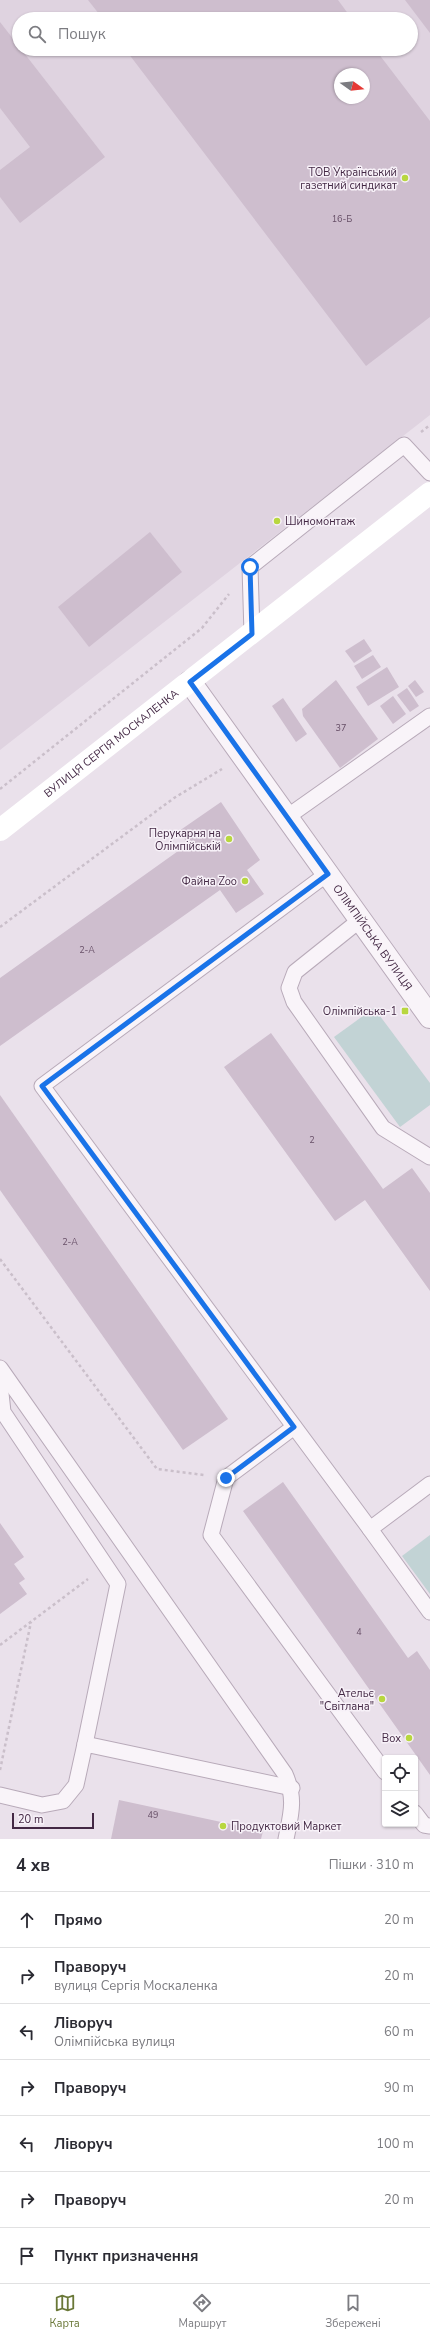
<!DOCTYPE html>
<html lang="uk">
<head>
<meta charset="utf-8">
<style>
	body { margin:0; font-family:"Nunito Sans",sans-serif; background:#f2f2f3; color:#2b2b33 }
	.controls { position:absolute; right:12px; bottom:12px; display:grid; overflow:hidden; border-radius:4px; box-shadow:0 1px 3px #0004 }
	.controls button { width:36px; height:36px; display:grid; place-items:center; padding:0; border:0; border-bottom:1px solid #e1e1e2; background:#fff; color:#2b2b33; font:20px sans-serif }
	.compass { position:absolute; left:334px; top:68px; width:36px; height:36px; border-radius:50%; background:#fff; box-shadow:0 1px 3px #0004; rotate:105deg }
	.scale { position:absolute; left:12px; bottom:10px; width:82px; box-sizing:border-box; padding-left:4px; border:2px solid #432844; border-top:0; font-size:11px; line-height:14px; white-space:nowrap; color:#432844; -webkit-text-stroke:3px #f7f1f8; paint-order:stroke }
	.stop { position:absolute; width:12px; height:12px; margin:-9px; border:3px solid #1a73e8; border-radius:50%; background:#fff }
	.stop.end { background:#1a73e8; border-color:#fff; box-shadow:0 1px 4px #0008 }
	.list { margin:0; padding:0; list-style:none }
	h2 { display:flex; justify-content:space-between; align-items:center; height:52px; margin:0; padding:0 16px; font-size:17px }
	h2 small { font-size:13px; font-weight:400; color:#7c7c81 }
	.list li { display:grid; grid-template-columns:26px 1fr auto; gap:12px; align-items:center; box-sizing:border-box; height:56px; padding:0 16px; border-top:1px solid #e1e1e2 }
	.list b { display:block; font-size:15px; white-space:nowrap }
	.list p { margin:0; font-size:13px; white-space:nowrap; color:#7c7c81 }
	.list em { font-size:13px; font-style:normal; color:#7c7c81 }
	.icon { flex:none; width:22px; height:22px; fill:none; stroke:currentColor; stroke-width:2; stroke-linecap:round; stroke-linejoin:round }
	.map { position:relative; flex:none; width:430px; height:1839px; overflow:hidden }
	.search { position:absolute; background:#fff; box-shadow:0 1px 3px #0004; left:12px; right:12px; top:12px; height:44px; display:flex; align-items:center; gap:10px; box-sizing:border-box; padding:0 14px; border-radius:22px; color:#7c7c81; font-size:15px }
	.sheet { height:444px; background:#fff }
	nav { display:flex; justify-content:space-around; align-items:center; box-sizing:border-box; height:56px; border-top:1px solid #e1e1e2; background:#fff; font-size:11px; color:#7c7c81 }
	nav a { display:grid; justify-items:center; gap:2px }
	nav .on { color:#6a7838 }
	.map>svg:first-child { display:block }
</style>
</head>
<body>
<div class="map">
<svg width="430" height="1839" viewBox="0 0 430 1839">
	<rect width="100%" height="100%" fill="#eae1eb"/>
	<path fill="#dfd3e0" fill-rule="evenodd" d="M0 0H430V415L0 750ZM19 19H411V49H19ZM340 74H364V98H340Z"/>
	<g fill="#c2d3d5">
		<polygon points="374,1008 430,1083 430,1105 400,1127 334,1037"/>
		<polygon points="430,1535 430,1594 402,1556"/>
	</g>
	<g fill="#cebece" fill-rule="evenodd">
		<polygon points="88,0 338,0 352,19 103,19"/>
		<polygon points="405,0 430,0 430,33"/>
		<polygon points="0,22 105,157 20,223 0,197 0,170 30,147 0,108"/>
		<path d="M125 49H375L430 121V317L366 366ZM340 74H364V98H340Z"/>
		<polygon points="150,532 182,572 89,647 58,607"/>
		<polygon points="364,639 372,651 354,663 345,651"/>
		<polygon points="373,655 381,667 362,679 354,666"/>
		<polygon points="387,667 399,687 368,706 356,687"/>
		<polygon points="336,680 378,739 340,768 303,716 302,709"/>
		<polygon points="415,680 424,692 416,697 408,686"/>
		<polygon points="407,688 419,706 410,712 397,695"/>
		<polygon points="393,696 406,714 393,724 380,706"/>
		<polygon points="283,698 307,734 296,742 272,706"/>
		<polygon points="221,802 260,860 247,870 264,894 236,913 220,890 0,1046 0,978 188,844 179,831"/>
		<polygon points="271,1033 383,1189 412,1168 430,1193 430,1291 365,1200 335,1221 224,1067"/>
		<polygon points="0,1095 228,1419 183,1450 0,1190"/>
		<polygon points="283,1482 408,1658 417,1651 430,1670 430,1775 243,1511"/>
		<polygon points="0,1523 24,1557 14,1564 25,1579 19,1583 27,1594 0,1614"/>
		<polygon points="119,1800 263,1831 261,1839 111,1839"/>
	</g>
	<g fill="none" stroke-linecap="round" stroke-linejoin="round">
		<g stroke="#b8aab9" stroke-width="17">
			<g id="service">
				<polyline points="252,634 250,567 404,445 430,473"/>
				<polyline points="287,817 430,716"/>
				<polyline points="327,874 42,1086 370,1529"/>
				<polyline points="360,920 295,972 289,988 294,1002 383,1128 430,1157"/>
				<path d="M0 1368 285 1774C296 1799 291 1814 286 1839"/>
				<polyline points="0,1384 3,1412 118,1584 85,1744"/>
				<polyline points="294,1427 226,1478 211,1535 385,1772"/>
				<polyline points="430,1484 370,1529 430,1612"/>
				<polyline points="0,1795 42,1805 63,1801 76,1785 85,1744 292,1788"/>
				<polyline points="415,1813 424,1825 430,1826"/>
			</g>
		</g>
		<g stroke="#b8aab9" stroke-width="24">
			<g id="minor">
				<path id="s1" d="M190 682 430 1017"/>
			</g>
		</g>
		<g stroke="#cabfca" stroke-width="2.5" stroke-dasharray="3 3" stroke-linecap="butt">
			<polyline points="421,432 430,425"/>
			<polyline points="0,789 202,628 229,594"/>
			<polyline points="0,927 174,798 222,769"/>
			<polyline points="0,1259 157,1469 204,1475"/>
			<polyline points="0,1645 88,1579"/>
			<polyline points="0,1770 31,1622"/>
		</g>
		<use href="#service" stroke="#f9f4f9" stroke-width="15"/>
		<use href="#minor" stroke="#f9f4f9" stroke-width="22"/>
		<path stroke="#fff" stroke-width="22" id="s2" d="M0 830 430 493"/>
	</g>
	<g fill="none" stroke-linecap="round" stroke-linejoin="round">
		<polyline stroke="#1a73e8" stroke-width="5" points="226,1478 294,1427 42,1086 328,874 190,682 252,634 250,567"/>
	</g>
	<g fill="#b8d73f" stroke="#f7f1f8" stroke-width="1.5">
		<circle cx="405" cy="178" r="4"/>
		<circle cx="277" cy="521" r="4"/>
		<circle cx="229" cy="839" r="4"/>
		<circle cx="245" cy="881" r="4"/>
		<rect x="401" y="1007" width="8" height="8" rx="2"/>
		<circle cx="382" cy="1699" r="4"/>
		<circle cx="409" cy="1738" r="4"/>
		<circle cx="223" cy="1826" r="4"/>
	</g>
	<g text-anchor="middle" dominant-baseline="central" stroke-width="3" stroke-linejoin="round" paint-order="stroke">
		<g font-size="9" fill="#664e66">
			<text x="342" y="219">16-Б</text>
			<text x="341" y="728">37</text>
			<text x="87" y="950">2-А</text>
			<text x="312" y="1140">2</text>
			<text x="70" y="1242">2-А</text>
			<text x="359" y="1632">4</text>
			<text x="153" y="1815">49</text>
		</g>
		<g font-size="11" fill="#432844" stroke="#f7f1f8" text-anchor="end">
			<text x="397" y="172">ТОВ Український<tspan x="397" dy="13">газетний синдикат</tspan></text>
			<text x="285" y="521" text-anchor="start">Шиномонтаж</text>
			<text x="221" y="833">Перукарня на<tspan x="221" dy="13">Олімпійській</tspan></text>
			<text x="237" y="881">Файна Zoo</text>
			<text x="397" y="1011">Олімпійська-1</text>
			<text x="374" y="1693">Ательє<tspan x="374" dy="13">"Світлана"</tspan></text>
			<text x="401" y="1738">Box</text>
			<text x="231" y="1826" text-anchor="start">Продуктовий Маркет</text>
		</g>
		<g font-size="11" fill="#432844" stroke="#f7f1f8">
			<text stroke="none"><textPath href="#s2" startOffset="141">ВУЛИЦЯ СЕРГІЯ МОСКАЛЕНКА</textPath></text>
			<text stroke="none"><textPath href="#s1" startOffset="314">ОЛІМПІЙСЬКА ВУЛИЦЯ</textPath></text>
		</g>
	</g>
</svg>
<div class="controls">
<button><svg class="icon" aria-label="locate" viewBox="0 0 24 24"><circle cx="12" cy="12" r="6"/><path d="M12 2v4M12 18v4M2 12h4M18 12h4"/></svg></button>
<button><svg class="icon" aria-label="layers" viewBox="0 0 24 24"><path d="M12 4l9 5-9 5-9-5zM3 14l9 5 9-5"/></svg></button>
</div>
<svg class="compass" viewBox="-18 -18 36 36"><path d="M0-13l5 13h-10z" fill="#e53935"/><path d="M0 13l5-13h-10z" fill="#7c7c81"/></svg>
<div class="scale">20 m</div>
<div class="stop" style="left:250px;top:567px"></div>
<div class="stop end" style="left:226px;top:1478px"></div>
<div class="search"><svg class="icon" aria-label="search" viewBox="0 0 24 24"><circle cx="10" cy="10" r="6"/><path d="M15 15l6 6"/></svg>Пошук</div>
</div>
<section class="sheet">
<h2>4 хв<small>Пішки · 310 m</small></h2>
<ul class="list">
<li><svg class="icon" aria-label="ahead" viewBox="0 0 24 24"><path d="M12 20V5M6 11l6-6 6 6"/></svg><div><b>Прямо</b></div><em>20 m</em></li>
<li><svg class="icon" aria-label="right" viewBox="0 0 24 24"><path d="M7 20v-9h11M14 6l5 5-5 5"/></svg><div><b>Праворуч</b><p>вулиця Сергія Москаленка</p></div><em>20 m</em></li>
<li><svg class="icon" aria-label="left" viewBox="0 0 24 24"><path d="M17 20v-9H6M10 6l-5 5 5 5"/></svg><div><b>Ліворуч</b><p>Олімпійська вулиця</p></div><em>60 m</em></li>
<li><svg class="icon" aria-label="right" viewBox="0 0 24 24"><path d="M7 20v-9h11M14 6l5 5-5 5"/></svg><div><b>Праворуч</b></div><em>90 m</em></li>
<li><svg class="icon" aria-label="left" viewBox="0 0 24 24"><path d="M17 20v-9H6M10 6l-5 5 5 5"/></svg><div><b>Ліворуч</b></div><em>100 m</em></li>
<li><svg class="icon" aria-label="right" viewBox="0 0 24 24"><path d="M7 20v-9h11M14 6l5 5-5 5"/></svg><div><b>Праворуч</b></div><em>20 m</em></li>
<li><svg class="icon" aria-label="arrive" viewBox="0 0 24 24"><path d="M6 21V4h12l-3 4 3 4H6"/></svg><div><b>Пункт призначення</b></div></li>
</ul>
</section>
<nav>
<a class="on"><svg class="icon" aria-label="map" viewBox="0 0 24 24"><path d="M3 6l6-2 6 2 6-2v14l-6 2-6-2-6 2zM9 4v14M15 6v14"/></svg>Карта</a>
<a><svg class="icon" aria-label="directions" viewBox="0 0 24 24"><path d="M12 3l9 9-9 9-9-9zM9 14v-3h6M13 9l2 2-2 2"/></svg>Маршрут</a>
<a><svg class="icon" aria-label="saved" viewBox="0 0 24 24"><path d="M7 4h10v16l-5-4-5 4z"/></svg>Збережені</a>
</nav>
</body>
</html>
